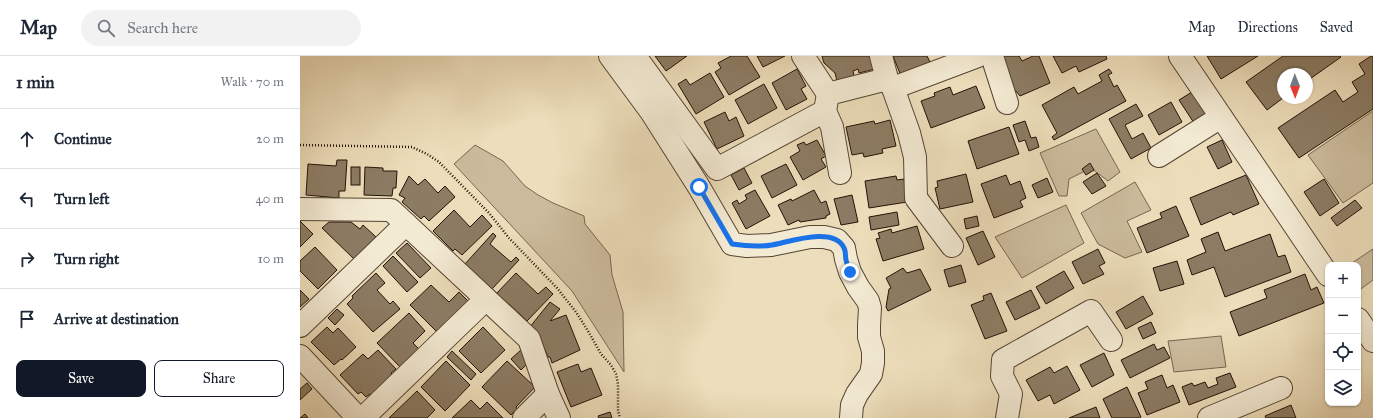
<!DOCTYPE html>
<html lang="en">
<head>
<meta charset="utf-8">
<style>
	body { margin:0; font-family:"IM FELL Great Primer",serif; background:#f2f2f3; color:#1f2937 }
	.controls { position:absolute; right:12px; bottom:12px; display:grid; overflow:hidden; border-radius:8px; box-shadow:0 1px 3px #0004 }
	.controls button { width:36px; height:36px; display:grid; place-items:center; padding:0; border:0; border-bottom:1px solid #e0e1e3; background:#fff; color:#1f2937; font:20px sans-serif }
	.compass { position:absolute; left:977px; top:12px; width:36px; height:36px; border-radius:50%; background:#fff; box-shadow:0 1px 3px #0004; rotate:179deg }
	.stop { position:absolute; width:12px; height:12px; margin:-9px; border:3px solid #1a73e8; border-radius:50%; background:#fff }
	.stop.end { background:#1a73e8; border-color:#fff; box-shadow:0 1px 4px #0008 }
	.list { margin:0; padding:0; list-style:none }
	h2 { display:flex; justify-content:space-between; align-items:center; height:52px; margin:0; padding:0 16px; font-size:17px }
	h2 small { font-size:13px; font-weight:400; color:#747a83 }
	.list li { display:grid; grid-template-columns:26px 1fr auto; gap:12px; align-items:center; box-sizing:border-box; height:60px; padding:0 16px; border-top:1px solid #e0e1e3 }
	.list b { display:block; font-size:15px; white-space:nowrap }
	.list em { font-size:13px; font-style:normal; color:#747a83 }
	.actions { display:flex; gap:8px; padding:12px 16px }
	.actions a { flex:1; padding:9px 0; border:1px solid #111827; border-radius:8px; text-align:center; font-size:14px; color:#111827 }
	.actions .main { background:#111827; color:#fff }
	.icon { flex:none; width:22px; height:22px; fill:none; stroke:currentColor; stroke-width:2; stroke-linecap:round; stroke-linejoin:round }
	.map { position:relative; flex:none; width:1073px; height:362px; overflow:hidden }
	header { display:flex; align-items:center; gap:24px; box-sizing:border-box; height:56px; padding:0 20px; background:#fff; border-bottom:1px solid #e0e1e3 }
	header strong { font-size:19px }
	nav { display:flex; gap:22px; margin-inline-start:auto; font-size:14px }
	.search { width:280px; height:36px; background:#f2f2f3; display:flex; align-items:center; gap:10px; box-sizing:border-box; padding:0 14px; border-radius:22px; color:#747a83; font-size:15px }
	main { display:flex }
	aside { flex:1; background:#fff }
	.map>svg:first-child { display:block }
</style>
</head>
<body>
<header>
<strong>Map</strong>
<div class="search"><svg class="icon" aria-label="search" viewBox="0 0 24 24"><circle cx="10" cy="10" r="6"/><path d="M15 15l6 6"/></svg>Search here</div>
<nav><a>Map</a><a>Directions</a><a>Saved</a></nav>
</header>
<main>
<aside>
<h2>1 min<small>Walk · 70 m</small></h2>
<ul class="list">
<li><svg class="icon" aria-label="ahead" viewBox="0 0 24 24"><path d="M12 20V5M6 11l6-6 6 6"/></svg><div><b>Continue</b></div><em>20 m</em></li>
<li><svg class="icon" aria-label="left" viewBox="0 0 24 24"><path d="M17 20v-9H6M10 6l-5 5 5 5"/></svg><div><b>Turn left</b></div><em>40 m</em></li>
<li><svg class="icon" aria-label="right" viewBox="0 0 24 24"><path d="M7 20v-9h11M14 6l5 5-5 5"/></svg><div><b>Turn right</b></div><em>10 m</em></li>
<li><svg class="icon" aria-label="arrive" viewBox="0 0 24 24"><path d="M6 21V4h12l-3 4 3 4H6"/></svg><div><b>Arrive at destination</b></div></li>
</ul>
<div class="actions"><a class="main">Save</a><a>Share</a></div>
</aside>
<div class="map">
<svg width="1073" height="362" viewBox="0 0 1073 362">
	<rect width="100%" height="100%" fill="#eddebb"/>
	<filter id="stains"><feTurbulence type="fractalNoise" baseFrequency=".005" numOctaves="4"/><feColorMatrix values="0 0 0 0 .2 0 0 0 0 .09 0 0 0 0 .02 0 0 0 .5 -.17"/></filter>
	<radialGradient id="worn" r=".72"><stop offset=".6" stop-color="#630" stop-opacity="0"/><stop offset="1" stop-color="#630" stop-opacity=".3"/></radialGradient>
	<g fill="#cbbb9c" stroke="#776651">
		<polygon points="1073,55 1073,127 1043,147 1008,99"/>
		<polygon points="796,73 820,116 808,125 791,112 769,123 767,140 759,140 740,97"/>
		<polygon points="175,89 203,105 225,130 238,139 253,147 284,160 285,168 310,199 312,219 323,256 324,316 272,235 154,108"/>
		<polygon points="835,126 851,154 827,165 842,196 825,202 798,188 781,157"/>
		<polygon points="766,149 784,187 722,222 695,181"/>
		<polygon points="1073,193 1073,224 1058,235 1058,209 1049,209"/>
		<polygon points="921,280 926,311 874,316 868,285"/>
	</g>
	<g fill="#8c7c64" stroke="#231206">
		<polygon points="355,0 387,0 366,15"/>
		<polygon points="431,0 447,0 460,21 429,39 415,16 421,12 418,7"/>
		<polygon points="457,0 485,0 463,11"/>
		<polygon points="522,0 571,0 575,13 559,17 558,13 553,15 554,20 537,25 535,17 524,7"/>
		<polygon points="593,0 627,0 631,8 601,20"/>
		<polygon points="704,0 719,0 722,5 733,0 739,0 750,27 720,40 715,34 712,33"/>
		<polygon points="753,0 806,0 807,3 779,16 776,10 762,17"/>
		<polygon points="907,0 958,0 921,23"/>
		<polygon points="983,0 1040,0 1041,1 1007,25 1007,18 983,18 983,42 967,54 946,26"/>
		<polygon points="1071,0 1073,0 1073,53 999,102 978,72 1035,34 1043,46 1058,36 1052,26 1065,18 1059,8"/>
		<polygon points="497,13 506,30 501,33 507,43 486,54 472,27"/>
		<polygon points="809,13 812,17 808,19 814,31 817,29 826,45 754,84 752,81 757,77 742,49 774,31 778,38 802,25 799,19"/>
		<polygon points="410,17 424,41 396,58 378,28 386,23 390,29"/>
		<polygon points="464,28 477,52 448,68 435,44"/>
		<polygon points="676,30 685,52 631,72 621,45 635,40 634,37 650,31 653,39"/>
		<polygon points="892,36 907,60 894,67 879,44"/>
		<polygon points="871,46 882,66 859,79 848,59"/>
		<polygon points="836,48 843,60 825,69 832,83 843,77 851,92 831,103 809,63"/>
		<polygon points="425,56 429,65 436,61 444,80 417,93 404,66"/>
		<polygon points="590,64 596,90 582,93 583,97 564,101 563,97 552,99 546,71 574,65 575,68"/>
		<polygon points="725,65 731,82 736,81 739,91 729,95 725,84 719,86 713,69"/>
		<polygon points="709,71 719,98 677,113 668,85"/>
		<polygon points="517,84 526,100 521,103 526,111 503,124 490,101 500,95 497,89 504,86 506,89"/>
		<polygon points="922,84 932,106 918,113 907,91"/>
		<polygon points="37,104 47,104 45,135 39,135 39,142 6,139 8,108 36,110"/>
		<polygon points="790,107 794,114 786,119 782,113"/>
		<polygon points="486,108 497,129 472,142 461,120"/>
		<rect x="51" y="111" width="9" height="18"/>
		<polygon points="65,111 83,112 83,115 97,115 96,132 93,132 92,140 64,139"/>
		<polygon points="444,112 452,127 439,134 431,119"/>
		<polygon points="797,117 806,130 792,138 783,126"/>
		<polygon points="666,118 673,146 640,153 635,132 638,131 637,125"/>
		<polygon points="706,119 710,129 720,125 726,142 720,145 723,151 694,162 681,128"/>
		<polygon points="946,119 959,148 933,159 931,156 901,169 890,142"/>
		<polygon points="109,120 118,129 125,123 138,137 145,130 155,141 129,165 124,160 121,163 102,146 105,142 99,139"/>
		<polygon points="596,120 597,124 604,123 607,146 569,152 565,125"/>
		<polygon points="747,122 753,136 738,142 732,129"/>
		<polygon points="1024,123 1039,147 1020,160 1004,136"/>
		<polygon points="455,134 470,160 446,173 432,147 437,144 439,148 447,143 445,139"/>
		<polygon points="514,134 521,147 526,145 530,158 526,160 526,162 500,166 499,164 488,169 478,149 491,143 492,145"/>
		<polygon points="552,139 558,166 541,169 534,143"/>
		<polygon points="1055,144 1062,152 1037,170 1031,162"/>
		<polygon points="876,150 889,180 847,197 837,172 862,162 860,157"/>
		<polygon points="154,154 170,171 182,159 192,170 162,199 155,193 153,195 133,175"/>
		<polygon points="597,156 599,169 571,174 569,161"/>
		<polygon points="677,160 679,170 666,173 664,163"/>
		<polygon points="0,165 13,178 0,191"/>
		<polygon points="29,166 51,166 60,173 63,169 76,181 54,203 22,172"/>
		<polygon points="617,170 624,193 583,205 576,183 580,182 578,177 591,173 592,177"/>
		<polygon points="683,175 695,201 678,209 666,182"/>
		<polygon points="918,176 925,195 970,178 978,201 985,199 991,216 925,241 914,211 892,219 887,204 906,196 901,183"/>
		<polygon points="193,177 196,180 190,188 211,206 216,201 219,204 192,233 165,208"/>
		<polygon points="107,187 131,212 120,222 96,197"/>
		<polygon points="15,191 37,214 18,233 0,215 0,205"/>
		<polygon points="798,193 805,207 799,210 804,218 783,228 772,206"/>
		<polygon points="93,200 118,226 107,236 83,210"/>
		<polygon points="877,205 884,228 860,235 853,212"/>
		<polygon points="661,209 666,226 649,231 644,214"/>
		<polygon points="603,212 607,217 620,213 631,234 588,255 586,251 589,233 591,232 586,222"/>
		<polygon points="764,215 774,232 746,248 736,231"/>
		<polygon points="76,217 85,227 77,234 90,248 93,245 100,253 73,276 47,248 53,242 52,240"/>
		<polygon points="216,217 238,238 246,231 253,238 227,265 209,248 208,249 196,238"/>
		<polygon points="1005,218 1011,234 1017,231 1024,247 939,280 930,256 967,242 964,234"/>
		<polygon points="131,229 149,246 159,236 168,245 137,276 110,249"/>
		<polygon points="0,234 9,243 0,251"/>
		<polygon points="731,234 740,252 715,264 706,246"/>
		<polygon points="691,237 707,275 685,283 671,249 684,244 683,240"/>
		<polygon points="843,240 853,258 826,273 816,256"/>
		<polygon points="250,246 260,253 250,265 266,259 280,294 252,307 250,301 248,301 239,280 229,272"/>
		<polygon points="37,253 44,259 35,269 28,262"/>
		<polygon points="109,257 125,275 113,287 120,294 101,312 77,287"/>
		<polygon points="851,266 856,277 843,283 838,272"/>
		<polygon points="27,271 33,277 38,272 56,291 42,304 41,303 34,309 11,286"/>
		<polygon points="183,271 205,294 181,317 159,295"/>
		<polygon points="854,288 857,294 864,291 870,302 830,322 821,304"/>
		<polygon points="222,293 228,307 221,314 211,303"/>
		<polygon points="78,294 96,313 91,317 93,319 71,339 70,338 66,341 61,336 58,338 40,319 63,298 68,303"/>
		<polygon points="152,295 176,318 171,324 147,301"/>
		<polygon points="804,297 814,319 792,331 780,309"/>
		<polygon points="146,305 170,329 145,355 121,331"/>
		<polygon points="207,305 235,331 216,351 217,353 211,359 182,331"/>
		<polygon points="278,308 281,316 291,312 302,339 271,351 257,316"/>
		<polygon points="767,310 780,334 754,348 750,339 738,345 726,324 750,311 754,317"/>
		<polygon points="930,317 936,331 889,349 882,331 892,327 894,330 905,326 908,332 918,328 916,322"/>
		<polygon points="862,319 867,332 873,329 880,346 847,359 838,337 848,333 845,326"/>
		<polygon points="7,327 12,333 0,344 0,333"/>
		<polygon points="827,331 841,361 839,362 812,362 803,343"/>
		<polygon points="117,335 135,354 127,362 89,362"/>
		<polygon points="171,344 180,353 187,346 203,362 152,362"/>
		<polygon points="991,349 996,362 966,362 965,360"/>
		<polygon points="796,351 800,362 769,362"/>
		<polygon points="310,356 312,362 299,362 298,360"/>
		<polygon points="5,358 8,362 0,362"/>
	</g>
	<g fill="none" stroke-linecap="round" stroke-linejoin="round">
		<g stroke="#564533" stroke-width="24">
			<g id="minor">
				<polyline points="310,0 352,57 399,131 432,188 447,190 471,189 510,181 524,181 537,184 544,192 546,203 550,216 558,231 568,245 570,252 569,269 569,281 573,295 573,307 571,318 557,338 552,349 551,362"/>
				<polyline points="335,0 417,113 525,55"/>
				<polyline points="503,0 528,38"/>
				<polyline points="581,0 587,23"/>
				<polyline points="692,0 707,47"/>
				<polyline points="880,0 1028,219"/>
				<polyline points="593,32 609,77 615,101 616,142 652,190"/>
				<polyline points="859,100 921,61"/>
				<polyline points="540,117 532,71 525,55 528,38 587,23 593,32 678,0"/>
				<polyline points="0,153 91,154 229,283 248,338 259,362"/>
				<polyline points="1058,263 1073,285"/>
				<polyline points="0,270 106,168"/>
				<polyline points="0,300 58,362"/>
				<polyline points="63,362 186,243"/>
				<polyline points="224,362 248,338"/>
				<polyline points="707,362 711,338 702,320 703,304 791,255 811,284"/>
				<polyline points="909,362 981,332"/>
			</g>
		</g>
		<polyline stroke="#231206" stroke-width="2.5" stroke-dasharray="1 2" stroke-linecap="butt" points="0,89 112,91 127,98 139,106 189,157 209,182 257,232 276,256 288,275 301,298 311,309 316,318 318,328 318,355 320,362"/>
		<use href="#minor" stroke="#f3ead3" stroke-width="22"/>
	</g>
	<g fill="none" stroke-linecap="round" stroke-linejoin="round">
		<path stroke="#1a73e8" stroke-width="5" d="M399 131 432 188C445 190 459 191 472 189 489 186 534 170 544 192 546 195 545 200 546 204 547 208 548 212 550 216"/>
	</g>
	<rect width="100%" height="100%" filter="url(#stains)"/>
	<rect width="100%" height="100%" fill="url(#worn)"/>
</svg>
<div class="controls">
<button>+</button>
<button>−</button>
<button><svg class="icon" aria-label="locate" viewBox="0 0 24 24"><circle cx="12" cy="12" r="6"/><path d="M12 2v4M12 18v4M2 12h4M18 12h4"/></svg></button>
<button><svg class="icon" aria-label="layers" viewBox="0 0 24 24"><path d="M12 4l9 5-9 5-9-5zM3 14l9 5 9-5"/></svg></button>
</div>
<svg class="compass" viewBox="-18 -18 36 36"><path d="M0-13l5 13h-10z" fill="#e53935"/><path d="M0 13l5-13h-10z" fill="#747a83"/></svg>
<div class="stop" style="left:399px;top:131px"></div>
<div class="stop end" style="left:550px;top:216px"></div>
</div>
</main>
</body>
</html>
